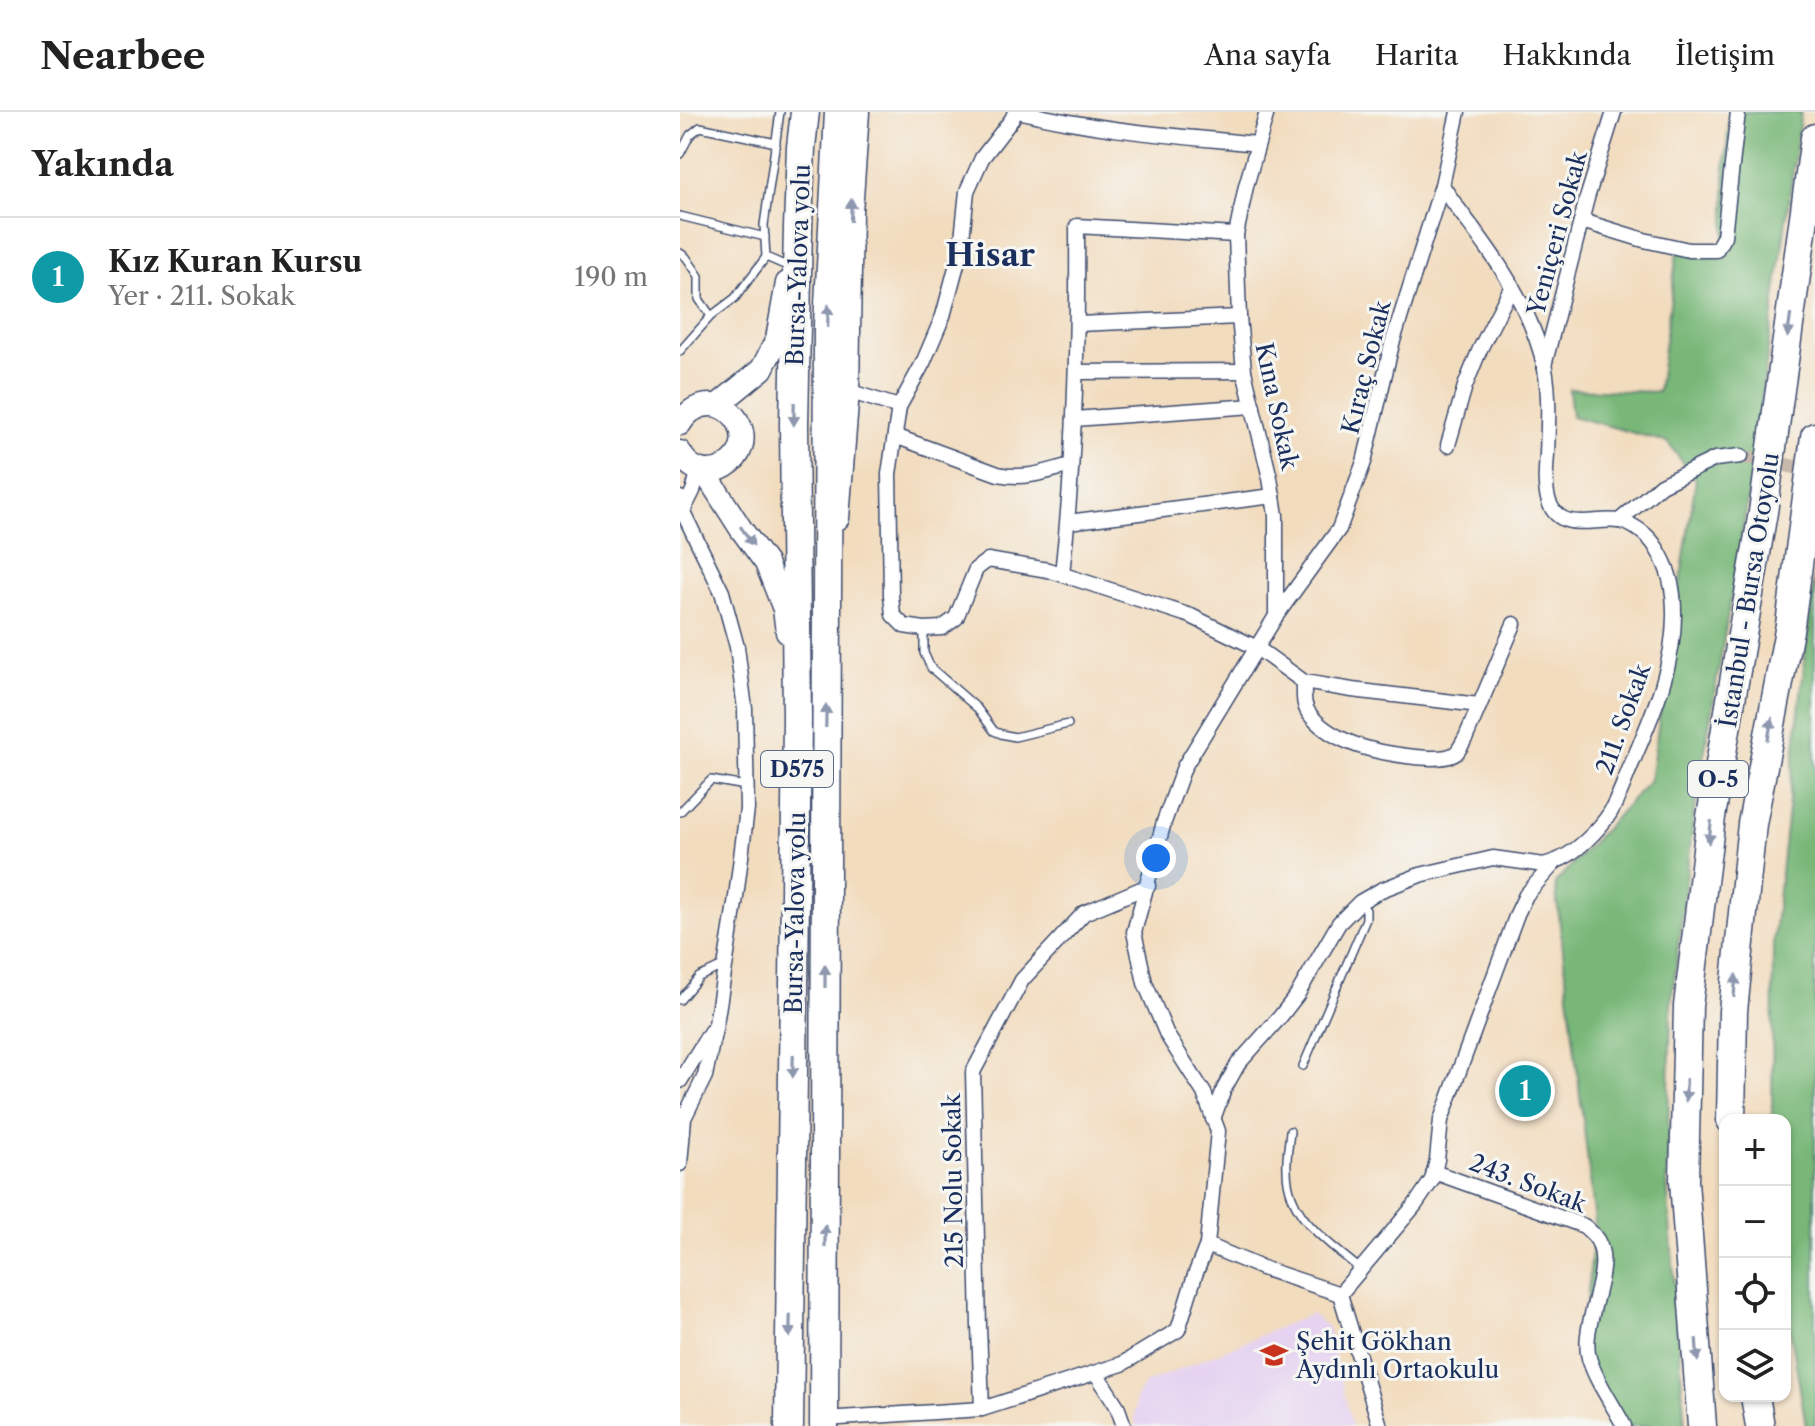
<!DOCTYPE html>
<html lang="tr">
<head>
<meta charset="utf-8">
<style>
	body { margin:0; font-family:"Libre Caslon Text",serif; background:#f2f2f2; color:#222 }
	.controls { position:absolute; right:24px; bottom:24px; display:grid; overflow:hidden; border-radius:16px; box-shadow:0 2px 6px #0004 }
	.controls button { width:72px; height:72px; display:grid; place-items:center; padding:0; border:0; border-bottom:2px solid #e0e0e0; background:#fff; color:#222; font:40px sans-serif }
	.you { position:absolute; left:476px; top:746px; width:28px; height:28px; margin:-20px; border:6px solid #fff; border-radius:50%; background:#1a73e8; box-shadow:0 0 0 12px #1a73e833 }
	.badge { display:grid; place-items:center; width:52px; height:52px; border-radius:50%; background:#c8321e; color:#fff; font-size:26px; font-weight:700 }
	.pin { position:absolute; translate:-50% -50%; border:4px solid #fff; box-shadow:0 2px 8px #0006 }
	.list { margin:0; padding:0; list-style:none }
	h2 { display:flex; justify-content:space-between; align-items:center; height:104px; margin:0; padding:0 32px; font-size:34px }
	h2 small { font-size:26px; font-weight:400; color:#767676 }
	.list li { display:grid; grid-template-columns:52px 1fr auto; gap:24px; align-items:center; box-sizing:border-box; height:120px; padding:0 32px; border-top:2px solid #e0e0e0 }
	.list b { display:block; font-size:30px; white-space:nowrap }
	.list p { margin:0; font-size:26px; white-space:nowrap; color:#767676 }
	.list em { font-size:26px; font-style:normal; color:#767676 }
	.icon { flex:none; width:44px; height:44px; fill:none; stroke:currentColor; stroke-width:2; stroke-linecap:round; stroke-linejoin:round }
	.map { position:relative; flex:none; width:1135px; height:1314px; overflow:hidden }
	header { display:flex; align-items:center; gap:48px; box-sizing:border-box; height:112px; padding:0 40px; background:#fff; border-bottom:2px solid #e0e0e0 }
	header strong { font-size:38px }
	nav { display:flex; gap:44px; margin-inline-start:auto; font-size:28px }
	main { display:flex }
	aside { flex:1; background:#fff }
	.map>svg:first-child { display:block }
</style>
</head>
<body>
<header>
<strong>Nearbee</strong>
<nav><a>Ana sayfa</a><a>Harita</a><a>Hakkında</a><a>İletişim</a></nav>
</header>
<main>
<aside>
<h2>Yakında<small></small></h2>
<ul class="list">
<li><span class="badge" style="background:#0f9aa8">1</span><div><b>Kız Kuran Kursu</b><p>Yer · 211. Sokak</p></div><em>190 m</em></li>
</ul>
</aside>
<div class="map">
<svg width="1135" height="1314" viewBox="0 0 1135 1314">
	<rect width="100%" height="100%" fill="#f6f6f2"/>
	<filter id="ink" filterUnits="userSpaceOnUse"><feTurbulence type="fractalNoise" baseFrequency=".0125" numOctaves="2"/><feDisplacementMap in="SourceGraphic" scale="16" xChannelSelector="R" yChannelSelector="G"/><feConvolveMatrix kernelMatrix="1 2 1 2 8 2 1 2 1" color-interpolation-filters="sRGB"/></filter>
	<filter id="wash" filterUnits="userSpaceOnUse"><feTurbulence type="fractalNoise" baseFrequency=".006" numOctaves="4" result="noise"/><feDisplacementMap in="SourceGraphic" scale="32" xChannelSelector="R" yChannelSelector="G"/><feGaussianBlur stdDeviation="1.8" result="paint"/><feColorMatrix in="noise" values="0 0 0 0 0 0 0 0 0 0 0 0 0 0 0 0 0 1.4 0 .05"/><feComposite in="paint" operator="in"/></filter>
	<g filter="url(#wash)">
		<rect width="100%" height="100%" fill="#f2dcbe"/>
		<polygon fill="#e5d3f1" points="631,1202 648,1215 672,1314 455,1314 455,1287 464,1272"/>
		<g fill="#78b778" stroke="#4a736b" stroke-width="2">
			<polygon points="1050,0 1121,0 1066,397 1014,702 991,893 987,1070 1005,1314 934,1314 900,1257 915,1110 875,771 970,668 1016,367 987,330 892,304 889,277 978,280 997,141 1045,135 1045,55"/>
			<polygon points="1135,456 1135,1314 1126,1314 1105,1185 1105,1008 1092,1008 1093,832"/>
		</g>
	</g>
	<g filter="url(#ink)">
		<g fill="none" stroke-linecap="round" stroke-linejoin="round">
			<polyline stroke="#c7b9ab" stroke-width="14" stroke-dasharray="14 7" stroke-linecap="butt" points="1061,344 1135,359"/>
			<g stroke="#3b496c" stroke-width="10">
				<g id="lane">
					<polyline points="0,42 10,23 20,15 96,31"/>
					<polyline points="0,104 85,125"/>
					<polyline points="0,141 6,145 19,164 19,187 31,204"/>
					<polyline points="86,145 84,113 100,0"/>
					<polyline points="0,239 31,204 55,186 86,145 109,155"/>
					<polyline points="244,517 244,541 251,556 297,596 314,619 321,622 335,625 388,612"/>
					<polyline points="0,700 31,668 66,674"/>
					<polyline points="0,888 19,865 43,854"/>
					<polyline points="623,954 686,807 686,798 680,790"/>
					<path d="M610 1019C609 1032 606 1045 607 1058 607 1105 647 1129 680 1157"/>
				</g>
			</g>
			<g stroke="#3b496c" stroke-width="17">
				<g id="street">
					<polyline points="335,0 332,7 302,46 287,79 281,137 263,204 243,251 219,295 209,362 211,483 213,503 224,514 244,517 262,516 276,506 296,457 308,448 368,458 511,504 577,536 624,570 672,578 799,593"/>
					<path d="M342 0C419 19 499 24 577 32"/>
					<polyline points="587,0 566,74 556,123 559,205 564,259 590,366 596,403 596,504"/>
					<polyline points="902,109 964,128 1009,138 1036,138 1044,124 1058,0"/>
					<polyline points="398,212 559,205"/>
					<polyline points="864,254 907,86 934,0"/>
					<polyline points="397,260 564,259"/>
					<polyline points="168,279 219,295"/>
					<polyline points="394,307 573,294"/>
					<path d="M215 324 318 362C345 368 365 360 391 353"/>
					<polyline points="768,333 785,274 800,237 832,174"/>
					<polyline points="0,386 3,400 42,480 57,535 65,597 67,697 56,785 36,912 25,964 4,1006 0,1052"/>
					<polyline points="3,399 13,379 19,357"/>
					<polyline points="939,409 981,373 1035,347 1061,344"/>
					<polyline points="388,410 593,384"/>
					<path d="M382 462C395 347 398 230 397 114L556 123"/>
					<path d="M624 570C624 583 622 595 632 605 643 618 662 628 679 634 697 640 761 653 776 641 780 637 783 630 786 625L834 512"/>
					<polyline points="0,969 31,919"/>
					<polyline points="533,1007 544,977 558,952 600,905 617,883 659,811 680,790 701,778 740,763 813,746 864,753 876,749"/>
					<path d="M754 1060 904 1114C911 1120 917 1125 920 1134 931 1164 900 1214 909 1246 916 1270 933 1292 944 1314"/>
					<polyline points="660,1182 582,1156 527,1133 538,1019 524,981 487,923 465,871 454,820 484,710 504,655 596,504 659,417 684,350 712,232 762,73 778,0"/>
					<path d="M660 1182 735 1093 752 1068 757 1048 761 1008 837 802 846 783 876 749C895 742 919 718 930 701 939 686 945 667 952 651 972 604 995 553 994 500 994 477 989 456 977 437 970 424 954 412 939 409 915 405 881 422 869 390 864 375 866 357 867 342 868 313 870 285 865 257 856 215 833 172 808 137 793 115 776 96 762 73"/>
					<polyline points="660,1182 700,1314"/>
					<polyline points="416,1261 437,1294 444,1314"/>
					<polyline points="302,1297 299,1214 293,960 342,868 404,801 468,774"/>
					<polyline points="144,1307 302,1297 442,1252 498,1218 515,1163 527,1133"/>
				</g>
			</g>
			<g stroke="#3b496c" stroke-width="25">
				<g id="secondary">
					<polyline points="38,293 82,257 97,227 107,171"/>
					<path d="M0 312C7 300 17 293 31 293 41 293 51 299 57 308 81 347 21 382 0 340"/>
					<polyline points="24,359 61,417 86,451 104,497 107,520"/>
					<polyline points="158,406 168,279 171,100 178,0"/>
				</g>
			</g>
			<g stroke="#3b496c" stroke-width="31">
				<g id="highway">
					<polyline points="1051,1008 1053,899 1072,712 1110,513 1135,325"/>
					<polyline points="1075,1284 1080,1314"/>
					<polyline points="109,1314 117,606 114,312 118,115 121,35 125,0"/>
					<polyline points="144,1314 148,212 159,0"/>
					<polyline points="1022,1314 1004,1069 1008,894 1031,705 1083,400 1135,26"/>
				</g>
			</g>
			<use href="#lane" stroke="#fff" stroke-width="7"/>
			<use href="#street" stroke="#fff" stroke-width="14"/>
			<use href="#secondary" stroke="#fff" stroke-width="22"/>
			<use href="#highway" stroke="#fff" stroke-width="28"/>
		</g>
		<defs><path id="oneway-solid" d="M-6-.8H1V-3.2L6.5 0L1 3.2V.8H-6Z" transform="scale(2)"/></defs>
		<g fill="#8d97ae">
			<use href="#oneway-solid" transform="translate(171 98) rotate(-87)"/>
			<use href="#oneway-solid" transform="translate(148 204) rotate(-88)"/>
			<use href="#oneway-solid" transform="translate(1109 214) rotate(98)"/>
			<use href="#oneway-solid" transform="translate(114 302) rotate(91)"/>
			<use href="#oneway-solid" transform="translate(67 424) rotate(55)"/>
			<use href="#oneway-solid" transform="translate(146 604) rotate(-89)"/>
			<use href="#oneway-solid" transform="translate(1090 617) rotate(-79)"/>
			<use href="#oneway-solid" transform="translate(1030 720) rotate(97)"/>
			<use href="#oneway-solid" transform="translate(145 864) rotate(-90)"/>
			<use href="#oneway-solid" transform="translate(1055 874) rotate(-84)"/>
			<use href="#oneway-solid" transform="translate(113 954) rotate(91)"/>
			<use href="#oneway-solid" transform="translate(1006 978) rotate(91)"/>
			<use href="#oneway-solid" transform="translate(145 1124) rotate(-90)"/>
			<use href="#oneway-solid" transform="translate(110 1214) rotate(91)"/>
			<use href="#oneway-solid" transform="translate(1017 1238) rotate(86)"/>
		</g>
	</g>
	<defs>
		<g id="school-bare" transform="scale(2.16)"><path d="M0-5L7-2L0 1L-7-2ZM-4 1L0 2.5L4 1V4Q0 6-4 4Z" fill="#c8321e" stroke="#f6f6f2" stroke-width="2.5" paint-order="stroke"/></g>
	</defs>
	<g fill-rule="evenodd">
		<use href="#school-bare" x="594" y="1243"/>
	</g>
	<g text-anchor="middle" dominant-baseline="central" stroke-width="6" stroke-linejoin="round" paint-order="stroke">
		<g fill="#f6f6f2" stroke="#5d6b8a" stroke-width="2">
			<rect x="81" y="639" width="72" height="36" rx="6"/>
			<rect x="1008" y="649" width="60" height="36" rx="6"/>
		</g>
		<g font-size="22" font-weight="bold" fill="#1b2f5e">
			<text x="117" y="657">D575</text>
			<text x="1038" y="667">O-5</text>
		</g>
		<g font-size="24" fill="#1b2f5e" stroke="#f6f6f2">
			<text transform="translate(877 121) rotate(-75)">Yeniçeri Sokak</text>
			<text transform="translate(118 153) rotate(-88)">Bursa-Yalova yolu</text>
			<text transform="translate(686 255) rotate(-76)">Kıraç Sokak</text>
			<text transform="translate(597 294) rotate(78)">Kına Sokak</text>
			<text transform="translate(1069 478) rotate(-81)">İstanbul - Bursa Otoyolu</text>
			<text transform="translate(943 607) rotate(-70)">211. Sokak</text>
			<text transform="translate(115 801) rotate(-89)">Bursa-Yalova yolu</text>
			<text transform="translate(273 1069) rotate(-91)">215 Nolu Sokak</text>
			<text transform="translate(848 1071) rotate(21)">243. Sokak</text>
		</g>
		<g font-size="24" fill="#1b2f5e" stroke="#f6f6f2" text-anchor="start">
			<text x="616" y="1229">Şehit Gökhan<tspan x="616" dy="28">Aydınlı Ortaokulu</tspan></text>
		</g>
		<g font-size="32" font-weight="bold" fill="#1b2f5e" stroke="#f6f6f2">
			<text x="310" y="142">Hisar</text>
		</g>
	</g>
</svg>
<div class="controls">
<button>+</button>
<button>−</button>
<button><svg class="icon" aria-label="locate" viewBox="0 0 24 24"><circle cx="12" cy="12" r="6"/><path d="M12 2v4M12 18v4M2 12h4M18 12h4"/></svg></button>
<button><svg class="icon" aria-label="layers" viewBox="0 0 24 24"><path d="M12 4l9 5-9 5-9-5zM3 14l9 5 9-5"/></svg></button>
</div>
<div class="you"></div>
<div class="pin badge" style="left:845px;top:979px;background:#0f9aa8">1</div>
</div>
</main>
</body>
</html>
